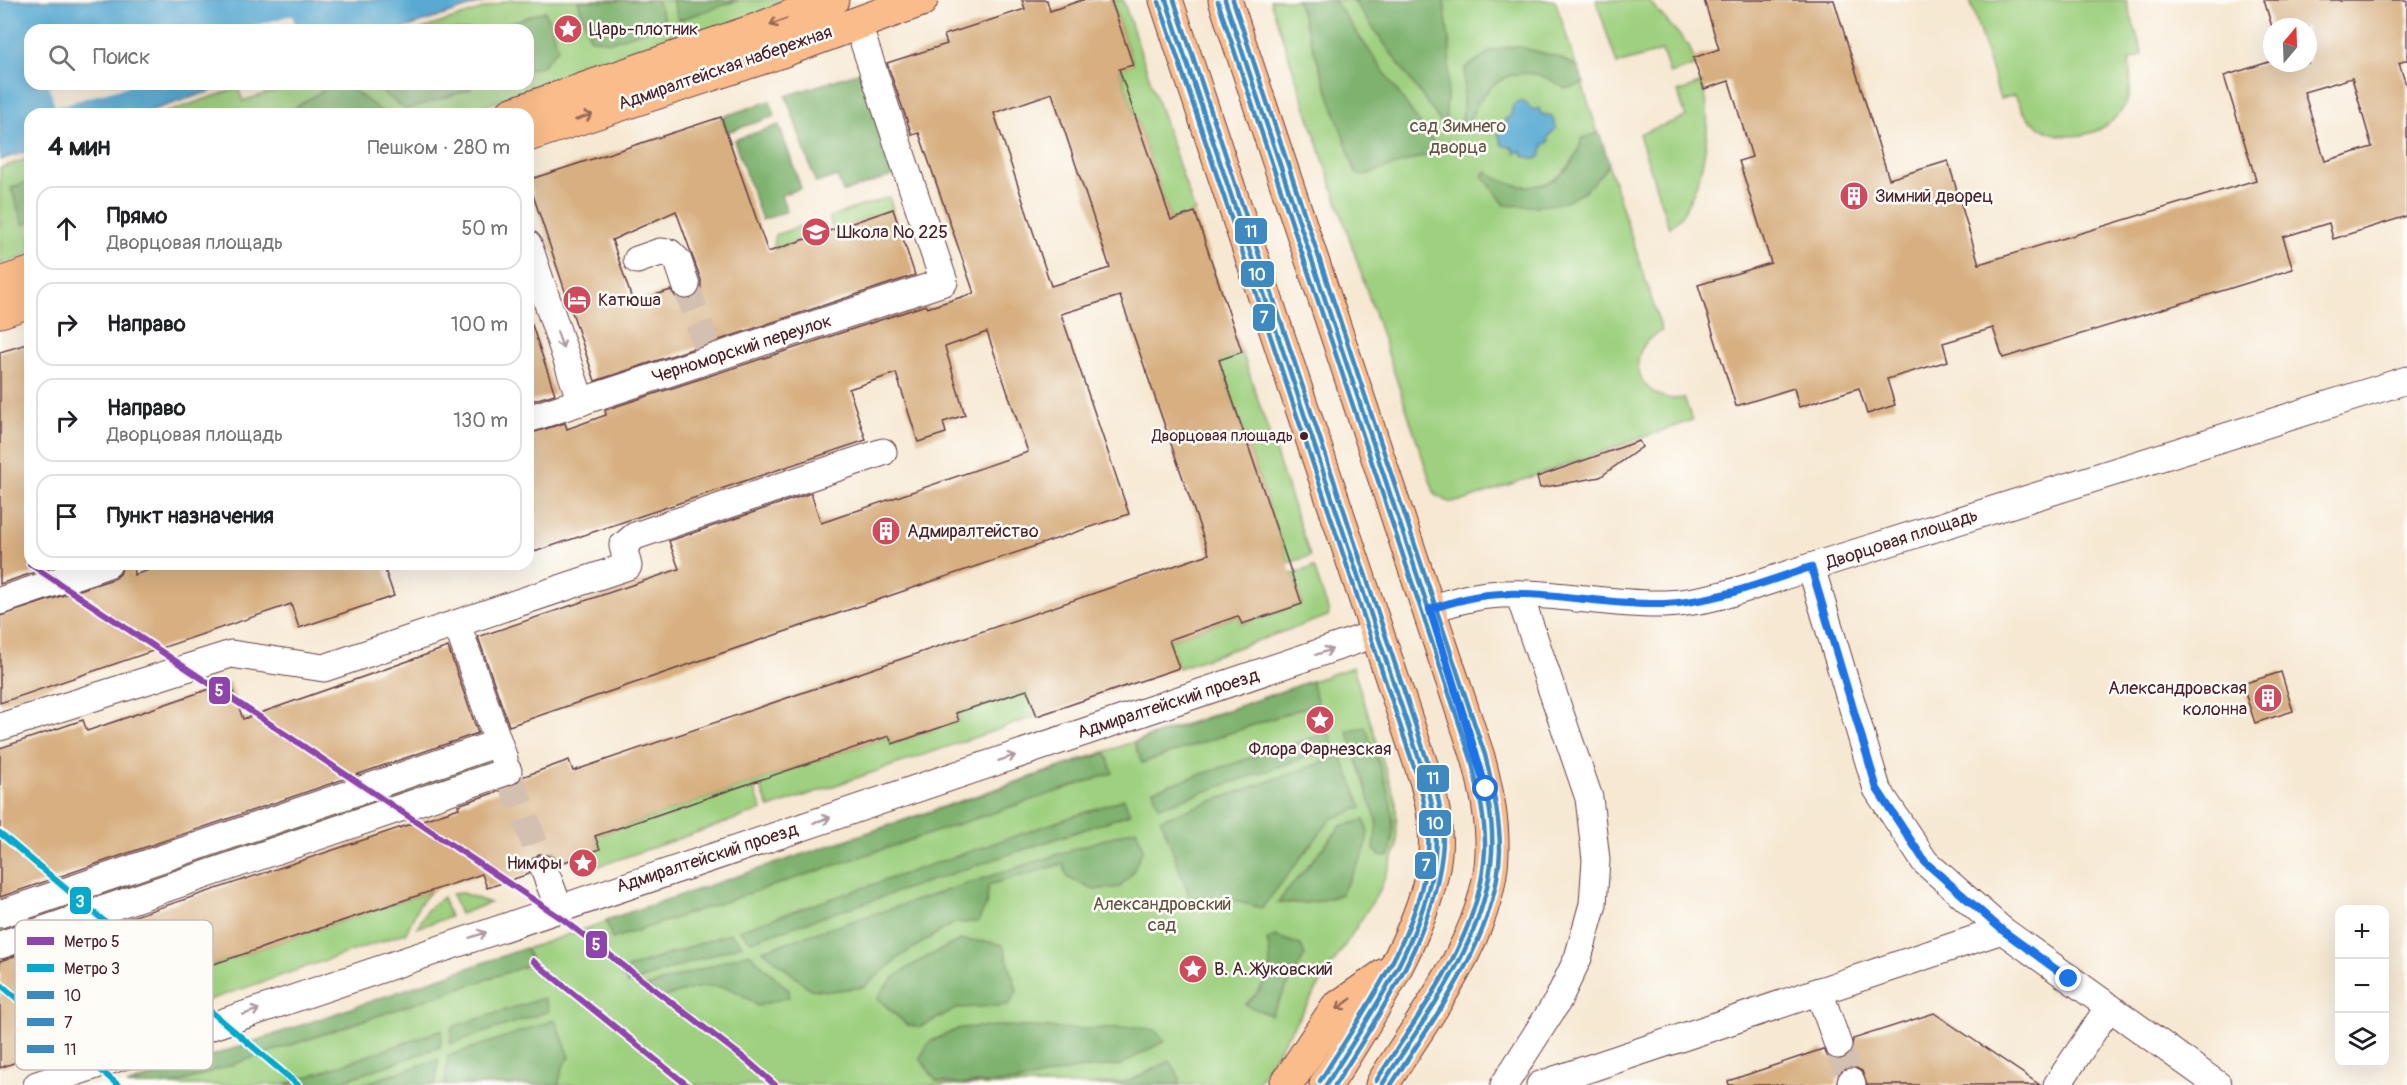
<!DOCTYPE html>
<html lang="ru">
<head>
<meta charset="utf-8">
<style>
	body { margin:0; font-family:Pangolin,sans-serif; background:#f6f6f6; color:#202124 }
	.controls { position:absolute; right:18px; bottom:18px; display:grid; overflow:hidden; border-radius:12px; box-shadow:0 6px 24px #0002 }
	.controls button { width:54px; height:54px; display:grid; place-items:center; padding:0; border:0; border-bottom:2px solid #e0e0e0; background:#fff; color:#202124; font:30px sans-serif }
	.compass { position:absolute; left:2263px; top:18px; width:54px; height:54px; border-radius:50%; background:#fff; box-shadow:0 6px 24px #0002; rotate:19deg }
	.stop { position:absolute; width:18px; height:18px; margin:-14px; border:4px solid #1a73e8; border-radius:50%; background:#fff }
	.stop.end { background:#1a73e8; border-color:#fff; box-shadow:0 2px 6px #0008 }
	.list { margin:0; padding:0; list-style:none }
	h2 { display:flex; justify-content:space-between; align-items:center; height:78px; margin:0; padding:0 24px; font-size:26px }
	h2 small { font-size:20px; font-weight:400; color:#757577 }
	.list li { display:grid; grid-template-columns:39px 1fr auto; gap:18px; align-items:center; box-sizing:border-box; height:84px; margin:0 12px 12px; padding:0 12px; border:2px solid #e0e0e0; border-radius:18px }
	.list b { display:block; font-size:22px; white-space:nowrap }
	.list p { margin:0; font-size:20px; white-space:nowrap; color:#757577 }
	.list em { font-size:20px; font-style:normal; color:#757577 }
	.icon { flex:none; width:33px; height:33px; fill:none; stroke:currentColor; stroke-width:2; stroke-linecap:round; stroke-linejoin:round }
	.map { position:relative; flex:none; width:2407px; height:1085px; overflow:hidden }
	.search { position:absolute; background:#fff; box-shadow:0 6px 24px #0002; left:24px; top:24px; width:510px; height:66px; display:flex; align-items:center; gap:15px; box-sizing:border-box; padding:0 21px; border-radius:18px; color:#757577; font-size:22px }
	.panel { position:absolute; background:#fff; box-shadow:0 6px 24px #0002; left:24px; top:108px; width:510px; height:462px; border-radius:18px }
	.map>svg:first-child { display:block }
</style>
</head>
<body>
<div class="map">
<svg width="2407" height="1085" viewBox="0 0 2407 1085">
	<rect width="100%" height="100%" fill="#fdfcf7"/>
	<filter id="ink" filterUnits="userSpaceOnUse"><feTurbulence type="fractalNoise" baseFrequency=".0167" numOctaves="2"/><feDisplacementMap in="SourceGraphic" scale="12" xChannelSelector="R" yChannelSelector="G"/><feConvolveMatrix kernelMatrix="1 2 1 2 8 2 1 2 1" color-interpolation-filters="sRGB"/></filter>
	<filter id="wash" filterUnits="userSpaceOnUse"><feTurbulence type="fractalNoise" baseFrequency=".008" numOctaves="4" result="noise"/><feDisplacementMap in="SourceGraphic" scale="24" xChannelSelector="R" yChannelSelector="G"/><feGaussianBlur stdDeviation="1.35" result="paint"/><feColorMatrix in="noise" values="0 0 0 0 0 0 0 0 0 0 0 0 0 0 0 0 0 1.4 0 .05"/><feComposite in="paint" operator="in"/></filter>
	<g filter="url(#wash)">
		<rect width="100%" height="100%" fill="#f6e8d2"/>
		<g fill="#9ed07f" stroke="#747855" stroke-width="1.5">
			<polygon points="510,0 805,0 460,114 162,114 238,88 243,101 296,84 528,84 528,30 419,30"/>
			<polygon points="1111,0 1123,0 1195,212 1171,220 1119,69 1133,64"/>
			<path d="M1270 0H1555L1662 331C1619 349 1638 406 1684 398L1692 420 1463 501 1449 502 1435 495Z"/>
			<polygon points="1596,0 1648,0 1689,46 1696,65 1670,74 1662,51 1617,64"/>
			<path d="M1970 0H2126L2143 55 2129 60C2131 75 2132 91 2125 105 2105 141 2052 147 2026 115 2021 110 2018 101 2015 95L2000 99Z"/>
			<path d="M1702 83C1716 120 1702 203 1669 228L1639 134 1686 117 1678 92Z"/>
			<polygon points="30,158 30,255 0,265 0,168"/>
			<polygon points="889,197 893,209 833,230 829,217"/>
			<polygon points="813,222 818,235 774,249 775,235"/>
			<polygon points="1242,352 1310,556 1288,563 1219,360"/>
			<polygon points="1314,567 1329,613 1328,616 1179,668 1169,640 1238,616 1242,624 1302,604 1292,574"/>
			<polygon points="1353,667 1396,802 1397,847 1380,890 1256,1085 127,1085"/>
			<polygon points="1027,690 1037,716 769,808 760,786 754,789 762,810 596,867 590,853 600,849 595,836 889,736 892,744 959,721 956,713"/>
			<polygon points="485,758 489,768 0,936 0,924"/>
			<polygon points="431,891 419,905 406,933 59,1051 49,1020 122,995 125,1005 194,982 190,972"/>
			<polygon points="462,893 490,903 460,914 452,894"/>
			<polygon points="443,897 450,917 417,928 427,910"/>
		</g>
		<g fill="#7eb26e" stroke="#64684c" stroke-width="1.5">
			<polygon points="657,0 666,24 610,42 590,38 578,1"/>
			<polygon points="672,0 739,0 679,20"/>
			<polygon points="1297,0 1334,0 1439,151 1362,176 1356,174"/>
			<polygon points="1353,0 1444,0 1450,49 1445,128"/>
			<polygon points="545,11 558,48 543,65 528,70 528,30 488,30"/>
			<path d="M1516 46 1558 57 1578 67 1584 84 1565 89C1522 56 1484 79 1468 125L1462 124 1465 68 1493 50Z"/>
			<polygon points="863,71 897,174 843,192 837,176 816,183 786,96"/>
			<polygon points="333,84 345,84 385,114 293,114 291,110"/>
			<polygon points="371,84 469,84 471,89 406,110"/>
			<polygon points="770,101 775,116 727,132 722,117"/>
			<polygon points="779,125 801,188 781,195 787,211 762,220 734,140"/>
			<path d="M1599 133 1609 163C1580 207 1553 208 1505 205L1482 175 1487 172C1526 200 1571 186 1582 138Z"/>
			<polygon points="30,181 30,223 23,224 11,188"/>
			<polygon points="1311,681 1318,703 1142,763 1134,743"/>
			<path d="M1365 727C1382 770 1400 809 1390 855L1382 856 1374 850 1377 822 1347 730Z"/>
			<polygon points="1329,732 1334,748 1159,807 1153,790"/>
			<polygon points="1106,753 1113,773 612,939 606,920"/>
			<polygon points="1341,756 1362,807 1331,819 1262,908 1217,896 1190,898 1161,819"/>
			<polygon points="1124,799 1130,814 751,941 739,930"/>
			<path d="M1364 820C1377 842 1351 875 1341 894 1320 903 1300 905 1278 902L1341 826Z"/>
			<polygon points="1136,829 1143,848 1133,872 1120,887 1094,890 1068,878 1063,864 988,885 987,902 978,922 954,923 902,955 864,987 830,991 810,989 763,950"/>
			<polygon points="730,933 742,945 627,984 623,970"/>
			<path d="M1275 936 1301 945 1305 955 1271 1015 1245 1005C1268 984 1275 970 1267 940Z"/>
			<path d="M960 940 991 942 1003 945 1017 991 1009 1005 958 1008 920 1027 907 1025 878 999C887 973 936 953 960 940Z"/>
			<polygon points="526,948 532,964 172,1085 127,1085"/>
			<path d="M749 953 789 990V997L757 1006C724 976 701 986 661 998L653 995 647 987Z"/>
			<polygon points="544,998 549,1011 450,1044 452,1027"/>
			<polygon points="555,1020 570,1057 564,1064 558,1085 445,1085 448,1056"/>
			<polygon points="1002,1026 1080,1029 1137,1027 1155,1030 1165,1041 1120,1065 1075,1069 1018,1082 957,1084 936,1081 920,1058 929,1042 960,1028"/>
			<polygon points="442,1030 440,1047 331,1085 283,1085"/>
			<polygon points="439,1059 435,1085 360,1085"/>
			<polygon points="1170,1061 1180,1079 1179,1085 1091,1085 1129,1081"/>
		</g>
		<g fill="#58aad3" stroke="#51647f" stroke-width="1.5">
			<polygon points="0,0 490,0 399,30 30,30 30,84 233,84 140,114 30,114 30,150 0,160"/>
			<polygon points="1518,102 1524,102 1533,110 1539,108 1541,114 1552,116 1556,128 1548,137 1549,142 1544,144 1541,156 1536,159 1524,156 1521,151 1515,153 1513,148 1502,145 1498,133 1506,124 1505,119 1510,117 1513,106"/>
		</g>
		<g fill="#f6e8d2">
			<polygon points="292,15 297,30 242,30"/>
			<polygon points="56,84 134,84 55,107 49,86"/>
		</g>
		<g id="blocks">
			<g fill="#d7af80" fill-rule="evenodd">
				<path d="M1022 0H1047L1050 11 1082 0H1111L1133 65 1119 69 1171 220 1195 212 1242 352 1219 360 1302 604 1242 624 1238 616 1169 640 1179 668 1037 716 1027 690 956 713 959 721 892 744 889 736 595 836 600 849 559 864 553 856 539 854 531 860 529 874 487 888 482 874 190 972 194 982 125 1005 122 995 49 1020 58 1047 0 1068V961L459 808 458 805 514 786 522 777 569 760 573 771 1209 554 1120 296 1061 314 1129 514 509 726 478 637 679 569 669 541 811 493 821 523 1028 452 987 332 945 347 965 415 943 422 946 433 918 442 896 373 849 389 866 440 528 554V434L565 423 567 429 606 415 605 410 926 305 927 308 974 293 919 133 912 135 887 63 947 44 944 35 1025 9ZM1052 93 1110 268 1051 286 994 113Z"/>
				<path d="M1704 0H1834L1889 179 1948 161 1979 264 2256 180 2224 76 2272 61 2308 63V27H2272L2264 0H2407V60L2399 63 2407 88V216L2333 239 2329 223 2283 237 2293 269 2003 358 1993 328 1943 343 1948 361 1887 379 1895 405 1867 414 1859 388 1799 407 1794 388 1736 406 1698 285 1771 263 1739 161 1752 157 1729 81 1704 89 1693 58 1719 49ZM2352 78 2372 147 2325 161 2304 92Z"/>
				<path d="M721 117 768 252 893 209 915 275 595 381 528 180ZM676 211 701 280V289L690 300 676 297 671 290 633 302 612 240Z"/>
				<polygon points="532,325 555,394 528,402 528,326"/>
				<polygon points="30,343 30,564 59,564 0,584 0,352"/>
				<polygon points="1639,441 1642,447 1600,477 1540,488 1537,477"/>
				<polygon points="123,564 133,564 134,575 167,564 383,564 394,596 299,628 291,604 0,703 0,616 113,579 120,574"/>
				<polygon points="448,647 478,733 0,897 0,748 83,720 87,731 230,682 243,719"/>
				<polygon points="2281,672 2293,711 2255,723 2242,684"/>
				<polygon points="1934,1013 2040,1085 1867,1085 1862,1071 1854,1067 1840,1071 1836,1085 1729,1085 1728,1081 1823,1049 1828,1057 1843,1060 1850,1055 1853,1039"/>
			</g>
		</g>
	</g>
	<g filter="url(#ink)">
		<use href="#blocks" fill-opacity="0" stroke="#643d44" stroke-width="1.5"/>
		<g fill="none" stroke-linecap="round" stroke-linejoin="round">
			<g stroke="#d4c0b1" stroke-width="27" stroke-dasharray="27 14" stroke-linecap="butt">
				<polyline points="686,285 706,345"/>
				<polyline points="511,780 544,869"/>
				<polyline points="1838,1045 1851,1082"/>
			</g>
			<g stroke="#643d44" stroke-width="29">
				<g id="minor">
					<polyline points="528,244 581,402"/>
					<polyline points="637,260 660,252 670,253 678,261 686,285"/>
					<polyline points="528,419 944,282 857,22"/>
					<polyline points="0,601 108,564"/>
					<path d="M1430 609C1449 603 1468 597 1488 595 1547 589 1606 606 1665 604 1716 602 1763 582 1811 567"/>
					<polyline points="457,624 504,759"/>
					<polyline points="0,727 231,654 324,668 628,566 623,546 635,536 883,452"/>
					<polyline points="544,869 559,908"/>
					<polyline points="0,914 498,743"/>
					<polyline points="0,945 508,771"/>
					<polyline points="1819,991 1838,1045"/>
					<polyline points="1851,1082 1852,1085"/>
					<polyline points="37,1085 1378,633"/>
					<polyline points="1504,1085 1557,1002 1578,958 1593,904 1596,860 1589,798 1519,594"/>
					<polyline points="1540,1085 2002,930"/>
					<polyline points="2057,1085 2109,1007"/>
					<polyline points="2218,1085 2002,930 1925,862 1877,789 1811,567 2407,380"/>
				</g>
			</g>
			<g stroke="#643d44" stroke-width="35">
				<g id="major">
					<path d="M1166 0 1426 780C1433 804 1437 828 1435 853 1428 928 1365 1022 1326 1085"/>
					<path d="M1225 0 1478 757C1486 788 1493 819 1492 852 1490 935 1424 1016 1382 1085"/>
					<polyline points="512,114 762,28 832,0"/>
					<polyline points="528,135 776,53 921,0"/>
					<polyline points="0,284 30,274"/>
					<polyline points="0,311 30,301"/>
					<polyline points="1286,1085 1336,1009 1385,975"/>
				</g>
			</g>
			<use href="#minor" stroke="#fff" stroke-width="27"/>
			<use href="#major" stroke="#f9bc8a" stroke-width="33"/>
			<g stroke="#fdfcf7" stroke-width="9">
				<g id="bus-1">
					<path d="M1166 0 1426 780C1432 803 1438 828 1435 853 1426 938 1370 1015 1326 1085"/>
					<path d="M1225 0 1478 757C1486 788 1494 820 1492 852 1487 940 1427 1013 1382 1085"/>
				</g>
			</g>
			<g stroke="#fdfcf7" stroke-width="9">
				<g id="bus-2">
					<path d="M1159 2 1419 782C1425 804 1430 827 1428 850 1421 934 1363 1012 1320 1081"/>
					<path d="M1218 2 1471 759C1478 789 1486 819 1485 850 1481 937 1420 1011 1376 1081"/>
				</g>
			</g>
			<g stroke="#fdfcf7" stroke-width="9">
				<g id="bus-3">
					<path d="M1174 0 1433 778C1440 802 1445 829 1442 854 1432 939 1379 1015 1335 1085"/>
					<path d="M1233 0 1485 755C1493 786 1500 818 1500 850 1497 938 1436 1014 1391 1085"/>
				</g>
			</g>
			<use href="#bus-1" stroke="#3d8ac2" stroke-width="4.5"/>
			<use href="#bus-2" stroke="#3d8ac2" stroke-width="4.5"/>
			<use href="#bus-3" stroke="#3d8ac2" stroke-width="4.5"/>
			<g stroke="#fdfcf7" stroke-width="10">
				<g id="metro-1">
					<polyline points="30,564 564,920 749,1062 775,1085"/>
					<polyline points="533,961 687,1085"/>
				</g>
			</g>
			<g stroke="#fdfcf7" stroke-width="10">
				<g id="metro-2">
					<polyline points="0,833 298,1085"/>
					<polyline points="0,984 118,1085"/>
				</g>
			</g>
			<use href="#metro-1" stroke="#8e44ad" stroke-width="6"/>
			<use href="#metro-2" stroke="#00a9ce" stroke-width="6"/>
		</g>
		<defs><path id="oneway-shaft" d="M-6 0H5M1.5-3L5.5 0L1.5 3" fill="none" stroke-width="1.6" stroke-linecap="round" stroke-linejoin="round" transform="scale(1.5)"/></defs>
		<g stroke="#996656">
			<use href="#oneway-shaft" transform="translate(778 22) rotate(158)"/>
			<use href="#oneway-shaft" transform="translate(584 117) rotate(-18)"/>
			<use href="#oneway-shaft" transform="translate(1344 1004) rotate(144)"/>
		</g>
		<g stroke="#ae9aa0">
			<use href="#oneway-shaft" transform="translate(560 340) rotate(71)"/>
			<use href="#oneway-shaft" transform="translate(1324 652) rotate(-19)"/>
			<use href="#oneway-shaft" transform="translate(1007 758) rotate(-18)"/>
			<use href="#oneway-shaft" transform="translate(822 820) rotate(-18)"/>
			<use href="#oneway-shaft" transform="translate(478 935) rotate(-18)"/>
			<use href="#oneway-shaft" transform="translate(251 1012) rotate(-19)"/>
		</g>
	</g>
	<g fill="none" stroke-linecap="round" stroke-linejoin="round" filter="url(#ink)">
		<path stroke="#1a73e8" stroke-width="8" d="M1486 789 1430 609C1449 603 1468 597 1488 595 1547 589 1606 606 1665 604 1716 602 1763 582 1811 567L1877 789 1925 862 2002 930 2069 979"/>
	</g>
	<defs>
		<g id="sight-disc" transform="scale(1.5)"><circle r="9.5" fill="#d1495b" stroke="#fdfcf7"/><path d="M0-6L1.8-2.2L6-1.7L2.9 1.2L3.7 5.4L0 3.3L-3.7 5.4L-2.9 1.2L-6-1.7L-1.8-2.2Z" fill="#fff"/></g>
		<g id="building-disc" transform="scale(1.5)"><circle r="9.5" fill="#d1495b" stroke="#fdfcf7"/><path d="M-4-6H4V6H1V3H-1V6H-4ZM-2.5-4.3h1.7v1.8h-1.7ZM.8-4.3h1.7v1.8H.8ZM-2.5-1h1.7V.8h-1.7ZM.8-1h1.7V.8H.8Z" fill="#fff"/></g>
		<g id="school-disc" transform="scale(1.5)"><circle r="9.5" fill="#d1495b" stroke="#fdfcf7"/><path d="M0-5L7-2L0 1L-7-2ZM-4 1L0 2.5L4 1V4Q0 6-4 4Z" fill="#fff"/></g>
		<g id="hotel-disc" transform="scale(1.5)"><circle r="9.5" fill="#d1495b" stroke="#fdfcf7"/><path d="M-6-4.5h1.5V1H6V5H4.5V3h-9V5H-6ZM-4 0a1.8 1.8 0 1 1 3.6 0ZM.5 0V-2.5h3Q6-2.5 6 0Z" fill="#fff"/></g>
	</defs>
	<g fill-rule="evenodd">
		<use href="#sight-disc" x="568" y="29"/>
		<use href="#building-disc" x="1854" y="196"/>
		<use href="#school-disc" x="816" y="232"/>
		<use href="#hotel-disc" x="577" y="300"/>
		<use href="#building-disc" x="886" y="531"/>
		<use href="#building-disc" x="2268" y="698"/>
		<use href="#sight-disc" x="1320" y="720"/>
		<use href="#sight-disc" x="583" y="863"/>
		<use href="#sight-disc" x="1193" y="969"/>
	</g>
	<circle fill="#4a1f2b" stroke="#fdfcf7" stroke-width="2" cx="1304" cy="436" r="5"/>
	<g text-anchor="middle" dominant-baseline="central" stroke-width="5" stroke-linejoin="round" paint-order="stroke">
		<g font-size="16" fill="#4a1f2b" stroke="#fdfcf7" text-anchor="end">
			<text x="1293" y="436">Дворцовая площадь</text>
		</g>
		<g font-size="18" fill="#4a1f2b" stroke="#fdfcf7" text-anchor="start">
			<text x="589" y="29">Царь-плотник</text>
			<text x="1875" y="196">Зимний дворец</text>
			<text x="837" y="232">Школа № 225</text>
			<text x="598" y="300">Катюша</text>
			<text x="907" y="531">Адмиралтейство</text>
			<text x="2247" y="688" text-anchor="end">Александровская<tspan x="2247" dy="21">колонна</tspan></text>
			<text x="1320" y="749" text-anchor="middle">Флора Фарнезская</text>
			<text x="562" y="863" text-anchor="end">Нимфы</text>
			<text x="1214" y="969">В. А. Жуковский</text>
		</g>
		<g font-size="18" fill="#4a1f2b" stroke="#fdfcf7">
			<text transform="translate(725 68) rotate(-19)">Адмиралтейская набережная</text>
			<text transform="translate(742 349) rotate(-18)">Черноморский переулок</text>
			<text transform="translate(1902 539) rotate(-18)">Дворцовая площадь</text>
			<text transform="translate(1168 704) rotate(-18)">Адмиралтейский проезд</text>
			<text transform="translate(707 858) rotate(-18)">Адмиралтейский проезд</text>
		</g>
		<g font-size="18" fill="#635444" stroke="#fdfcf7">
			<text x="1458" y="126">сад Зимнего<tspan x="1458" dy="21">дворца</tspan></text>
			<text x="1162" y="904">Александровский<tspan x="1162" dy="21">сад</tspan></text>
		</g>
	</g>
	<rect x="15" y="920" width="198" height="150" rx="9" fill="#fdfcf7" stroke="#c7baba" stroke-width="1.5"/>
	<rect x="27" y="937" width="27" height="8" fill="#8e44ad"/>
	<rect x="27" y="964" width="27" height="8" fill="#00a9ce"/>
	<rect x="27" y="991" width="27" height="8" fill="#3d8ac2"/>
	<rect x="27" y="1018" width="27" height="8" fill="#3d8ac2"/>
	<rect x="27" y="1045" width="27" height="8" fill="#3d8ac2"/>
	<g font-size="16" fill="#4a1f2b">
		<text x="64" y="947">Метро 5</text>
		<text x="64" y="974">Метро 3</text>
		<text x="64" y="1001">10</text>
		<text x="64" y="1028">7</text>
		<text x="64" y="1055">11</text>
	</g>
	<g stroke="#fdfcf7" stroke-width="2">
		<rect x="1234" y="217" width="34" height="28" rx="6" fill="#3d8ac2"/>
		<rect x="1240" y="260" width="35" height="28" rx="6" fill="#3d8ac2"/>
		<rect x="1252" y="303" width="24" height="29" rx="6" fill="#3d8ac2"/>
		<rect x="208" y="676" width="23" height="29" rx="6" fill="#8e44ad"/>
		<rect x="1416" y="764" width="34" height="29" rx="6" fill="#3d8ac2"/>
		<rect x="1418" y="809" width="34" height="28" rx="6" fill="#3d8ac2"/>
		<rect x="1414" y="851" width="23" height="29" rx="6" fill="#3d8ac2"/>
		<rect x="69" y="886" width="23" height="29" rx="6" fill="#00a9ce"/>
		<rect x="585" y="930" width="23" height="29" rx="6" fill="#8e44ad"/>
	</g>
	<g font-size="16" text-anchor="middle" font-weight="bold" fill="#fff">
		<text x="1251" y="237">11</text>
		<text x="1257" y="280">10</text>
		<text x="1264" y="323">7</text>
		<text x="219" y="696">5</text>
		<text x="1433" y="784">11</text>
		<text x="1435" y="829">10</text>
		<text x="1426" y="871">7</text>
		<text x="80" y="907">3</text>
		<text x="596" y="950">5</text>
	</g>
</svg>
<div class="controls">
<button>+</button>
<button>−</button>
<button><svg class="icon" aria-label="layers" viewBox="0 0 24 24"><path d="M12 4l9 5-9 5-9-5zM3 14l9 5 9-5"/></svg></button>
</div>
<svg class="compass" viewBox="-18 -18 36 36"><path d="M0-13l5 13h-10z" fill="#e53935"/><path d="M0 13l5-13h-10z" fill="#757577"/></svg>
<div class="stop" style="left:1486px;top:789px"></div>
<div class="stop end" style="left:2069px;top:979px"></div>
<div class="search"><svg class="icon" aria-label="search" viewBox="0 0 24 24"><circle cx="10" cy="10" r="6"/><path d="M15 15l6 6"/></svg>Поиск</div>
<section class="panel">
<h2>4 мин<small>Пешком · 280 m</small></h2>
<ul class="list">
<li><svg class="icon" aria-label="ahead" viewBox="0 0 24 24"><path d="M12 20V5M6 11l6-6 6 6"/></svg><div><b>Прямо</b><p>Дворцовая площадь</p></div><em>50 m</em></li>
<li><svg class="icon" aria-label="right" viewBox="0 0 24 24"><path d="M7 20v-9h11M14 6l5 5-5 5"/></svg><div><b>Направо</b></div><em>100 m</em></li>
<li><svg class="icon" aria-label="right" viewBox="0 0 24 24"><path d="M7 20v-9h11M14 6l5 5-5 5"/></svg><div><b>Направо</b><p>Дворцовая площадь</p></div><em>130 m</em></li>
<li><svg class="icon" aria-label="arrive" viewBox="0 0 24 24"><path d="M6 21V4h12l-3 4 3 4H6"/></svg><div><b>Пункт назначения</b></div></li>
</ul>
</section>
</div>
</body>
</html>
